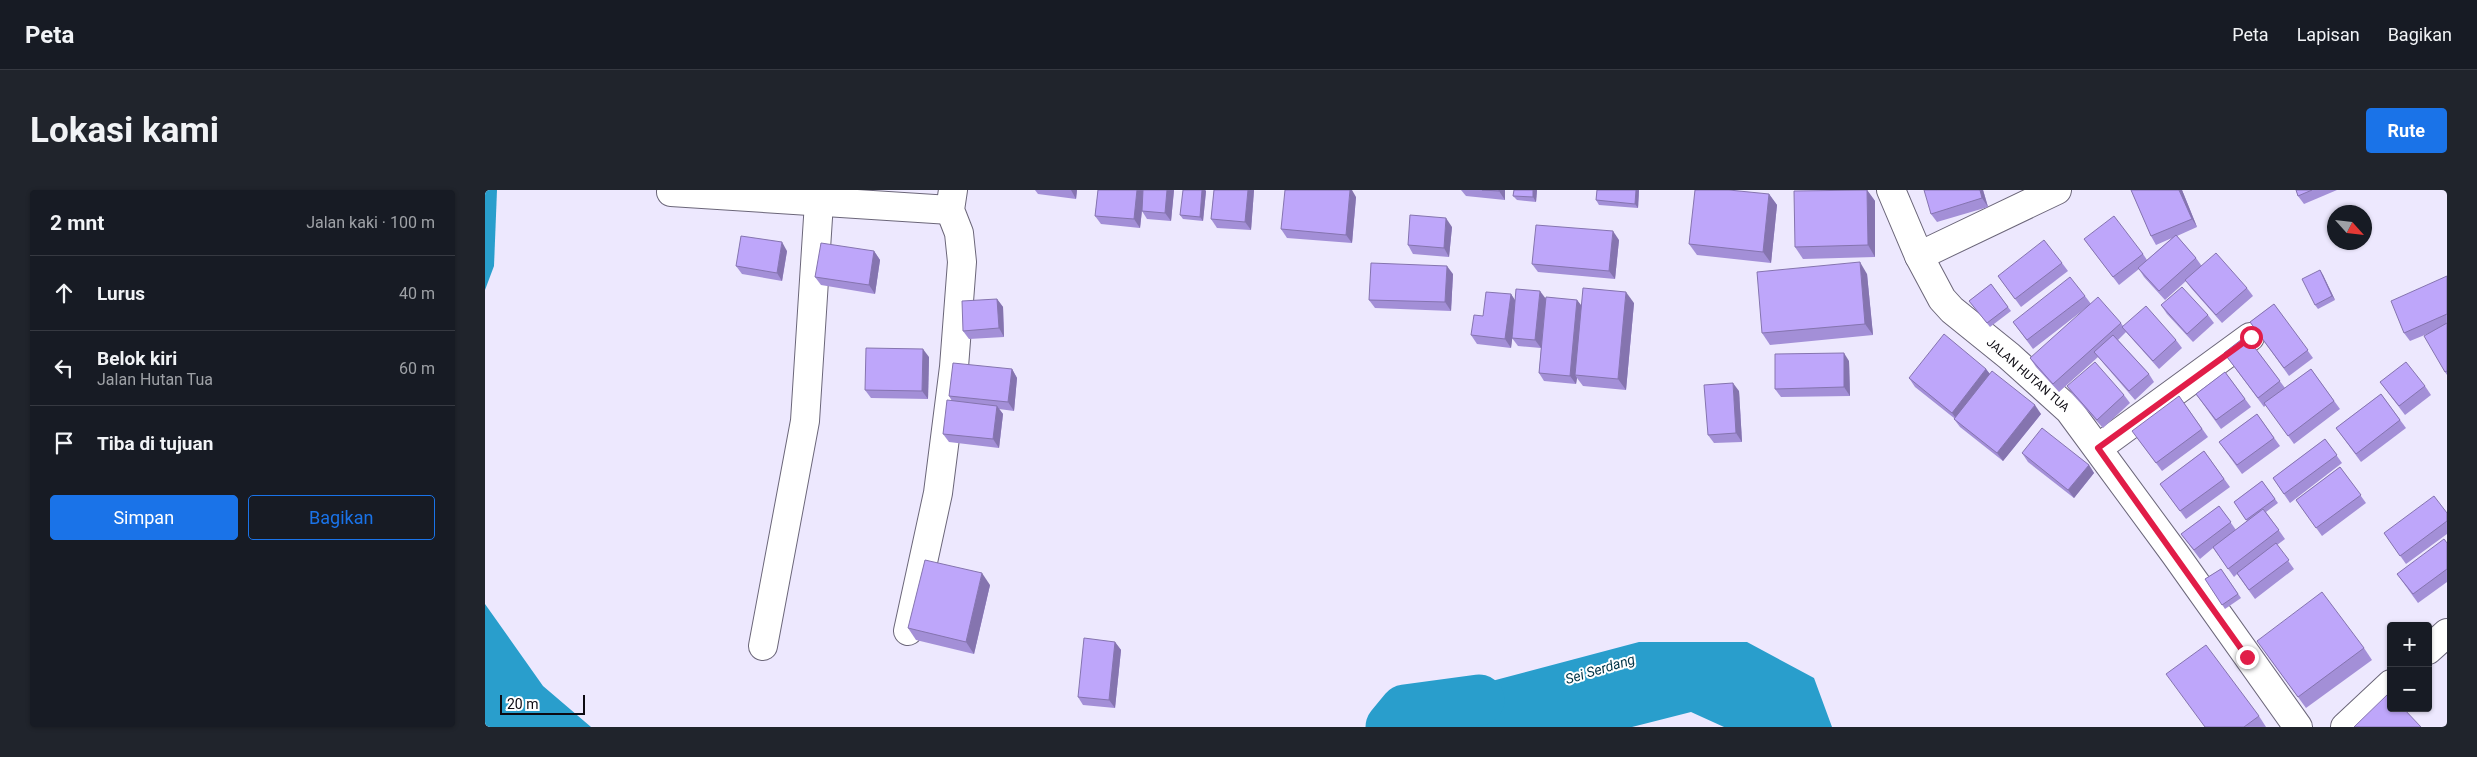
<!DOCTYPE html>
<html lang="id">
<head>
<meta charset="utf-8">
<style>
	body { margin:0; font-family:Roboto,sans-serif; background:#20242c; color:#f1f3f6 }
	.controls { position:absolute; right:15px; bottom:15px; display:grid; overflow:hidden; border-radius:5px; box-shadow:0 1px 4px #0004 }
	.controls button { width:45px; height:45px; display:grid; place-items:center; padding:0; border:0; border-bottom:1px solid #363941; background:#171b24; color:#f1f3f6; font:25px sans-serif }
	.compass { position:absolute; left:1842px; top:15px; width:45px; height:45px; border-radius:50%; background:#171b24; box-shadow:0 1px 4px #0004; rotate:117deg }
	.scale { position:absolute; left:15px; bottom:12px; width:85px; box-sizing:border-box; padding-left:5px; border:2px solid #0c0a11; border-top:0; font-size:14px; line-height:18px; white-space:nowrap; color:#0c0a11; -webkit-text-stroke:4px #fff; paint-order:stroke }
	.stop { position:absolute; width:15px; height:15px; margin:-11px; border:4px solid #e11d48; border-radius:50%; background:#fff }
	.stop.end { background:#e11d48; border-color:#fff; box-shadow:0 1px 5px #0008 }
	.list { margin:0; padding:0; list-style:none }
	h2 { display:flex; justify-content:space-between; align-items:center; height:65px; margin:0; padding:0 20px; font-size:21px }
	h2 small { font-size:16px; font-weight:400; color:#9ea1a6 }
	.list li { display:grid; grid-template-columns:32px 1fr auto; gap:15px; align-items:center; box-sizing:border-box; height:75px; padding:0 20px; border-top:1px solid #363941 }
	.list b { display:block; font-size:19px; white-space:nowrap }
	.list p { margin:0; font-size:16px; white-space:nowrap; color:#9ea1a6 }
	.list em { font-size:16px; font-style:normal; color:#9ea1a6 }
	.actions { display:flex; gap:10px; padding:15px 20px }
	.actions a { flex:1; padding:11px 0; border:1px solid #1a73e8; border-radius:5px; text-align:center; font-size:18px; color:#1a73e8 }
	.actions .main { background:#1a73e8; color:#fff }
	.icon { flex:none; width:28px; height:28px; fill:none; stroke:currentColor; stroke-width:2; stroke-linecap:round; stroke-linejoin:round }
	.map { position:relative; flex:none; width:1962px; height:537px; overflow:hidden; border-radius:5px }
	header { display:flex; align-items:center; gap:30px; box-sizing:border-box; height:70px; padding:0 25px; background:#171b24; border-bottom:1px solid #363941 }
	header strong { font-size:24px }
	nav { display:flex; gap:28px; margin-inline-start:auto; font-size:18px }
	.intro { display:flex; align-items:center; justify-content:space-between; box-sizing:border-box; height:120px; padding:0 30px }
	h1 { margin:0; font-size:35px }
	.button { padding:12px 22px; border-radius:5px; background:#1a73e8; color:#fff; font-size:18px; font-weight:700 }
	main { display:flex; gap:30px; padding:0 30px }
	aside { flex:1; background:#171b24; border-radius:5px; box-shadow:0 1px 4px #0004 }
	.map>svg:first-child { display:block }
</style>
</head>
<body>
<header>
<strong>Peta</strong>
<nav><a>Peta</a><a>Lapisan</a><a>Bagikan</a></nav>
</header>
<div class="intro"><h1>Lokasi kami</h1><a class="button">Rute</a></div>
<main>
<aside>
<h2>2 mnt<small>Jalan kaki · 100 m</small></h2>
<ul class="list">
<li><svg class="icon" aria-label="ahead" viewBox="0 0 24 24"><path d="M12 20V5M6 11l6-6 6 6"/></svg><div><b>Lurus</b></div><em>40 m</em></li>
<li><svg class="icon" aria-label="left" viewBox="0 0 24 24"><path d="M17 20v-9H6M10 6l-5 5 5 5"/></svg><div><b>Belok kiri</b><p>Jalan Hutan Tua</p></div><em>60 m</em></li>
<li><svg class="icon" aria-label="arrive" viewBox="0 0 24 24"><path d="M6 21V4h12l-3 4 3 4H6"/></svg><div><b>Tiba di tujuan</b></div></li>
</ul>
<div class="actions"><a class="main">Simpan</a><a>Bagikan</a></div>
</aside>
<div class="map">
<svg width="1962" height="537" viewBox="0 0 1962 537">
	<rect width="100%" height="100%" fill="#ede8fe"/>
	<g fill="#299ecc">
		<polygon points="0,0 12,0 9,76 0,100"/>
		<polygon points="0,414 58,496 106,537 0,537"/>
		<polygon points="1154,452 1262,452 1329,488 1347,537 1239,537 1206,522 1147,537 893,537 946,507"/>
	</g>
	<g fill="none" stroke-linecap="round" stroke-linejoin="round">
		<polyline stroke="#299ecc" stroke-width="51" points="906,537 920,520 994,510"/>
		<g stroke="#6b6679" stroke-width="30">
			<g id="minor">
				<polyline points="1406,0 1434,66 1457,109 1467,120 1524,166 1584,220 1690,364 1813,537"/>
				<polyline points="186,2 465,20"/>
				<polyline points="1434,66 1572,0"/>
				<polyline points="1613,258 1765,147"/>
				<polyline points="423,441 453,303 469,177 477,72 474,43 465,20 468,0"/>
				<polyline points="278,456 320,231 334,12"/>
				<polyline points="1943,460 1962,443"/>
				<polyline points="1860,537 1906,494"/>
			</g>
		</g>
		<use href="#minor" stroke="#fff" stroke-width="28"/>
	</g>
	<g fill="#a38fd7">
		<polygon points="550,0 592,0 591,9 553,4"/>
		<polygon points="613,0 689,0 686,31 662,29 657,21 655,38 616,34 610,26"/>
		<polygon points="717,0 720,0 721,1 718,31 698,29 695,25"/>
		<polygon points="729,0 769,0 766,40 732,38 726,29"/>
		<polygon points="976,0 1020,0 1020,10 981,6"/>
		<polygon points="1029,0 1052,0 1051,12 1032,10 1028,6"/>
		<polygon points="1112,0 1154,0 1153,18 1114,15 1111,10"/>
		<polygon points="1382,0 1390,11 1390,67 1318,69 1310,57"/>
		<polygon points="1498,0 1503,17 1452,32 1446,24"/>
		<polygon points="1646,0 1697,0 1712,37 1692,46 1711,68 1716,75 1762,98 1768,106 1737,133 1706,98 1701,91 1680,110 1659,87 1654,79 1634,95 1599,49 1658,64 1662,70 1687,48 1671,55 1666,46"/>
		<polygon points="1811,0 1852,0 1819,14 1813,6"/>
		<polygon points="1284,4 1292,15 1286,73 1212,65 1204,54"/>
		<polygon points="871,7 867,53 802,48 796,39"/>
		<polygon points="967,37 964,67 928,64 923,55"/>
		<polygon points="1134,50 1130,89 1053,82 1047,74"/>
		<polygon points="302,61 297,91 257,84 251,76"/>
		<polygon points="389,61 395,70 390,104 336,95 330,87"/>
		<polygon points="1577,73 1583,81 1536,117 1513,86"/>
		<polygon points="1835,80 1838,85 1850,110 1833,119 1830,115"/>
		<polygon points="968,84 966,121 890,118 884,110"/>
		<polygon points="1382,84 1388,145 1285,155 1277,143"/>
		<polygon points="1962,86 1962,185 1960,182 1947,142 1925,151 1919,143"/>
		<polygon points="1506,94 1526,121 1505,137 1484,111"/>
		<polygon points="1026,104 1030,111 1060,108 1092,110 1096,115 1149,113 1141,200 1098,196 1092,188 1091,194 1059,191 1054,183 1056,158 1033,156 1027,148 1026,158 992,154 986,145 998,126"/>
		<polygon points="1600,106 1606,114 1548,159 1528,132"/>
		<polygon points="512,109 518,117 519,147 484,149 478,141"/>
		<polygon points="1789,114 1828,168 1804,186 1765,132"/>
		<polygon points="1676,115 1723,125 1729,133 1708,152 1682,124"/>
		<polygon points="1636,133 1638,136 1691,150 1697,158 1674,179 1641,142 1633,150 1664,184 1669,192 1650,210 1613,167 1574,202 1551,177 1545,168"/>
		<polygon points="1761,146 1800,198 1826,179 1855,219 1809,254 1781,215 1779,217 1739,163"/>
		<polygon points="444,167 443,209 386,208 380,200"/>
		<polygon points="1364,171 1365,206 1296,207 1290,199"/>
		<polygon points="527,179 532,188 529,221 514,219 518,224 514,258 464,252 458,244 467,211 464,206"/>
		<polygon points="1501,179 1505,184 1556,224 1518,271 1475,237 1469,229 1469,228 1430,197 1424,188"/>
		<polygon points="1740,182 1766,217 1736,239 1711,204"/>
		<polygon points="1895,192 1940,196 1946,205 1920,225"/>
		<polygon points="1582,196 1639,205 1645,213 1618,238 1588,205"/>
		<polygon points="1254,201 1257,252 1229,253 1223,245"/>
		<polygon points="1896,204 1921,238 1876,272 1851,238"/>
		<polygon points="1694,206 1723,247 1677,281 1653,249"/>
		<polygon points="1772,224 1795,256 1757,284 1734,252"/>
		<polygon points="1840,249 1857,273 1805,313 1788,288"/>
		<polygon points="1719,261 1745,297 1701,329 1675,294"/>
		<polygon points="1537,263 1604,275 1609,283 1589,308 1543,272"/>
		<polygon points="1855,277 1881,313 1837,346 1811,310"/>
		<polygon points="1777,291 1793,313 1781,322 1800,349 1792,355 1809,379 1770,409 1752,384 1749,387 1728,358 1715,369 1696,344 1734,316 1751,340 1762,331 1749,312"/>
		<polygon points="1962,323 1962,344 1921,374 1899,343"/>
		<polygon points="1962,353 1962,392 1933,413 1912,384"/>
		<polygon points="1736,379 1756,408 1740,419 1720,389"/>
		<polygon points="505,395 489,464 431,450 423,438"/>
		<polygon points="630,452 636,460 630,518 598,515 593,507"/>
		<polygon points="1879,458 1887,470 1821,518 1780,462"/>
		<polygon points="1774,526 1781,537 1720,537"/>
	</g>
	<g fill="#8574af">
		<polygon points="586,0 592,0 591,9"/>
		<polygon points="652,0 659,0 655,38 649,29"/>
		<polygon points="682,0 689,0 686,31 680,23"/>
		<polygon points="717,0 720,0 721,1 718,31 715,27"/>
		<polygon points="763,0 769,0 766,40 760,32"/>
		<polygon points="865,0 867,0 871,7 867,53 861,45"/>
		<polygon points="1014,0 1020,0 1020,10 1014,1"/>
		<polygon points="1048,0 1052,0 1051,12 1048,7"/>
		<polygon points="1151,0 1154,0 1153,18 1150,14"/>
		<polygon points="1382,0 1390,11 1390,67 1383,55"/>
		<polygon points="1495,0 1498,0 1503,17 1497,8"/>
		<polygon points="1694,0 1697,0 1712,37 1707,29"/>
		<polygon points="1284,4 1292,15 1286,73 1278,62"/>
		<polygon points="961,28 967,37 964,67 959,58"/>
		<polygon points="1128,41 1134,50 1130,89 1124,81"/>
		<polygon points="297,52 302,61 297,91 292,83"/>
		<polygon points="389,61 395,70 390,104 384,95"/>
		<polygon points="1375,72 1382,84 1388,145 1380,134"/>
		<polygon points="962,76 968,84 966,121 960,112"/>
		<polygon points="1835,80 1838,85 1850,110 1847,106"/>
		<polygon points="1055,101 1061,109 1056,158 1050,150"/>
		<polygon points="1141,102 1149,113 1141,200 1133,189"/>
		<polygon points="1026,104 1032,113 1026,158 1020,149"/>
		<polygon points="512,109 518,117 519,147 514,138"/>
		<polygon points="1092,110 1098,118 1090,185 1092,188 1091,194 1085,186"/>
		<polygon points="438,159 444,167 443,209 437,201"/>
		<polygon points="1359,163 1364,171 1365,206 1359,197"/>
		<polygon points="527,179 532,188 529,221 523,212"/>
		<polygon points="1501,179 1507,187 1473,231 1467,223"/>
		<polygon points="1248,193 1254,201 1257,252 1251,243"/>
		<polygon points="1550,215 1556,224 1518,271 1512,263"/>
		<polygon points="512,216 518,224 514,258 508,249"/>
		<polygon points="1604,275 1609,283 1589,308 1583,300"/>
		<polygon points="497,383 505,395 489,464 481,452"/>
		<polygon points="630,452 636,460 630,518 624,510"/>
	</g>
	<g fill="#bea6fa" stroke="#8574af">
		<polygon points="613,0 652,0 649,29 610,26"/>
		<polygon points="658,0 682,0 680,23 657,21"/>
		<polygon points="698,0 717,0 715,27 695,25"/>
		<polygon points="729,0 763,0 760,32 726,29"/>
		<polygon points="800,0 865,0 861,45 796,39"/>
		<polygon points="997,0 1014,0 1014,1"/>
		<polygon points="1029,0 1048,0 1048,7 1028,6"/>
		<polygon points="1112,0 1151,0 1150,14 1111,10"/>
		<polygon points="1210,0 1244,0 1284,4 1278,62 1204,54"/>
		<polygon points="1382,0 1383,55 1310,57 1309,1"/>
		<polygon points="1439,0 1495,0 1497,8 1446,24"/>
		<polygon points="1646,0 1694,0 1707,29 1666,46"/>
		<polygon points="1811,0 1827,0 1813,6"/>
		<polygon points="925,25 961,28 959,58 923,55"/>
		<polygon points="1629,26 1658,64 1628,87 1599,49"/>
		<polygon points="1051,35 1128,41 1124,81 1047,74"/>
		<polygon points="1691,45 1711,68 1674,101 1653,78"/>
		<polygon points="256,46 297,52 292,83 251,76"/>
		<polygon points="1559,50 1577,73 1530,109 1513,86"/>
		<polygon points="336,53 389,61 384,95 330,87"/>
		<polygon points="1731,63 1762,98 1731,125 1700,90"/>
		<polygon points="1375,72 1380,134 1277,143 1272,82"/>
		<polygon points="886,73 962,76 960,112 884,110"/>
		<polygon points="1835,80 1847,106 1830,115 1817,89"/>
		<polygon points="1962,86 1962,124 1919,143 1906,111"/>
		<polygon points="1585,87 1600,106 1542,150 1528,132"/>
		<polygon points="1506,94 1523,117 1502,133 1484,111"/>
		<polygon points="1697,97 1723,125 1702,144 1676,115"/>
		<polygon points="1098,98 1141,102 1133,189 1090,185"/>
		<polygon points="1031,99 1055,101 1050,150 1027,148"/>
		<polygon points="1001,102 1026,104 1020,149 986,145 989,125 998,126"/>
		<polygon points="1061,107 1092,110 1085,186 1054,183"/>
		<polygon points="1613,107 1636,133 1568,194 1545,168"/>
		<polygon points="512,109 514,138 478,141 477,111"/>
		<polygon points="1789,114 1823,160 1799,178 1765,132"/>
		<polygon points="1661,116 1691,150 1668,171 1637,137"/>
		<polygon points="1962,133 1962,181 1960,182 1939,146"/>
		<polygon points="1459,144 1501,179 1467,223 1424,188"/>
		<polygon points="1628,145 1664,184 1644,201 1609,162"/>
		<polygon points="1761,146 1795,191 1773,208 1739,163"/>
		<polygon points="381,158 438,159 437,201 380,200"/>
		<polygon points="1359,163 1359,197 1290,199 1290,164"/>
		<polygon points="1610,172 1639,205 1612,230 1582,196"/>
		<polygon points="1921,172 1940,196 1914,216 1895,192"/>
		<polygon points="468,173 527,179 523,212 464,206"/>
		<polygon points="1826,179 1849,211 1803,246 1779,213"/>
		<polygon points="1507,181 1550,215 1512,263 1469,229"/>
		<polygon points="1740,182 1760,209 1731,230 1711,204"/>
		<polygon points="1248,193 1251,243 1223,245 1219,195"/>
		<polygon points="1896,204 1915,230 1871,264 1851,238"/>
		<polygon points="1694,206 1717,239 1671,273 1647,241"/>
		<polygon points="462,210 512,216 508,249 458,244"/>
		<polygon points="1772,224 1789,248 1752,275 1734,252"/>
		<polygon points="1557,238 1604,275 1583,300 1537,263"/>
		<polygon points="1840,249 1852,265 1799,304 1788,288"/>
		<polygon points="1719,261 1739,289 1695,321 1675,294"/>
		<polygon points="1855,277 1876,305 1831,338 1811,310"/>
		<polygon points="1777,291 1790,309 1761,330 1749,312"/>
		<polygon points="1949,306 1962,323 1962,331 1915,366 1899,343"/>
		<polygon points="1734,316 1746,332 1709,360 1696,344"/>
		<polygon points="1778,319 1794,340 1743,379 1728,357"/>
		<polygon points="1959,349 1962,353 1962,379 1928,404 1912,384"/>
		<polygon points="1791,353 1804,370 1764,400 1752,383"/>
		<polygon points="440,370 497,383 481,452 423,438"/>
		<polygon points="1736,379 1753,404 1737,415 1720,389"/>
		<polygon points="1837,402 1879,458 1813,507 1772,451"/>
		<polygon points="599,448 630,452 624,510 593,507"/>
		<polygon points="1721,455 1774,526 1759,537 1720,537 1681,484"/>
		<polygon points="1904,503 1906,505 1906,518 1918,518 1936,537 1869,537"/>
	</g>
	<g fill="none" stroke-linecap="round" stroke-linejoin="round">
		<polyline stroke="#e11d48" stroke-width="6" points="1762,467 1613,258 1766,147"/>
	</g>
	<g text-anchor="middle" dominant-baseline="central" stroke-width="4" stroke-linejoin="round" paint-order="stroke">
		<g font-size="12" fill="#0c0a11" stroke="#fff">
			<text transform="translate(1543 185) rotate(41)">JALAN HUTAN TUA</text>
		</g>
		<g font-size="14" font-style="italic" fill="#023548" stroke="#fff">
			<text transform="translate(1115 479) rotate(-17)">Sei Serdang</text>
		</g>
	</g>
</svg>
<div class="controls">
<button>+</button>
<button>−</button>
</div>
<svg class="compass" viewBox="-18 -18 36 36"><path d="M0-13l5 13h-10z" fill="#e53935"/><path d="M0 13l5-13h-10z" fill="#9ea1a6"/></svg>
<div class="scale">20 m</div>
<div class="stop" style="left:1766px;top:147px"></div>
<div class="stop end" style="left:1762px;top:467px"></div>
</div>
</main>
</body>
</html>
